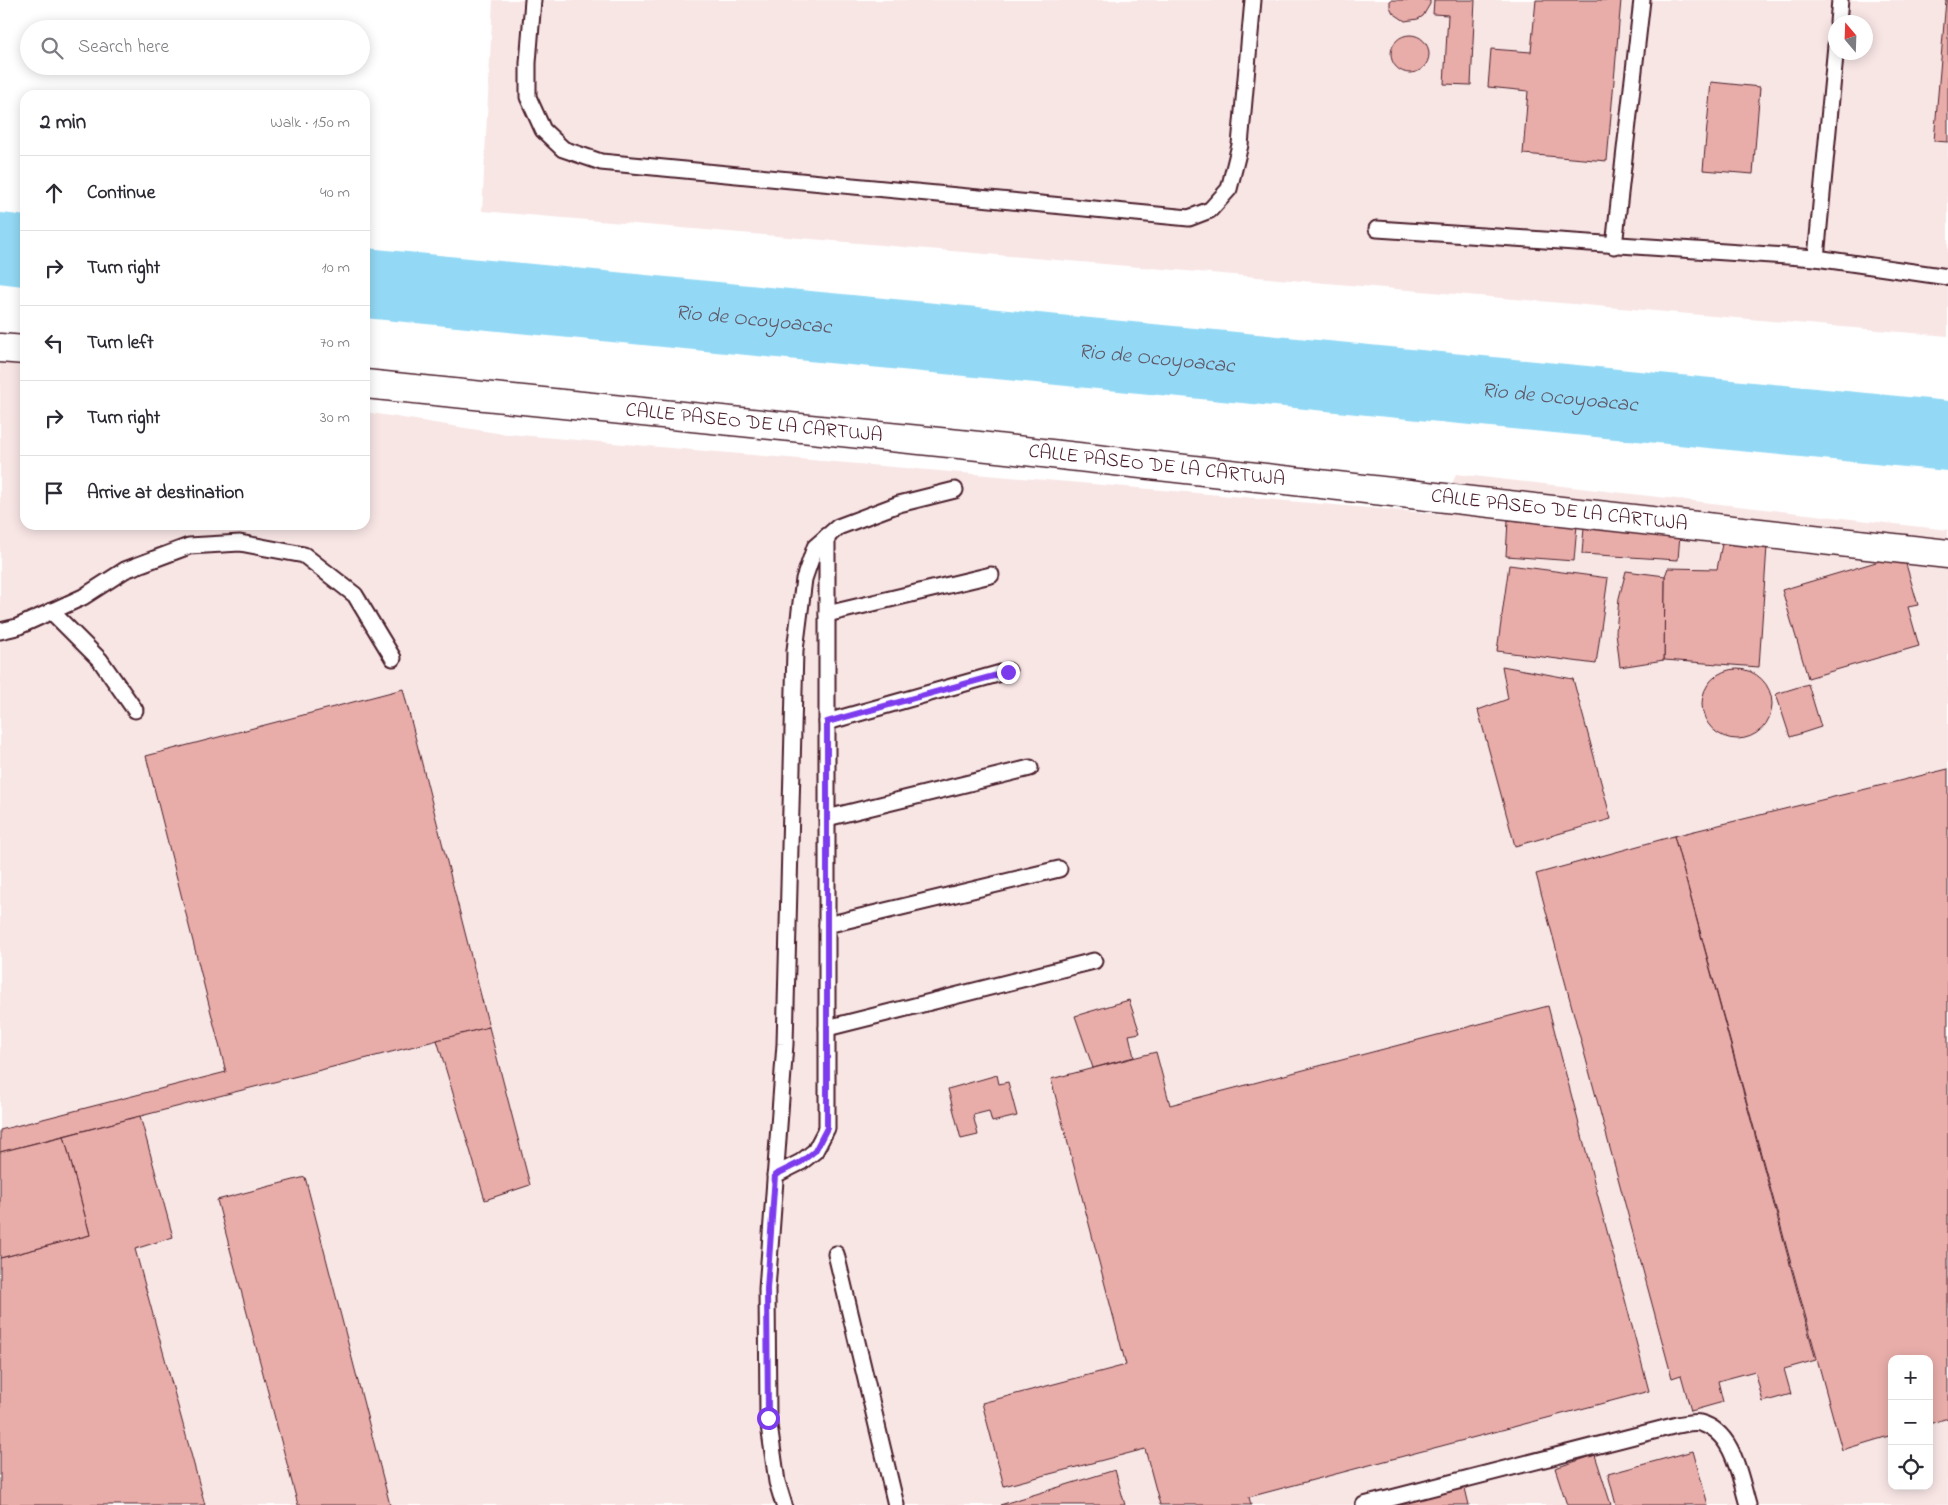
<!DOCTYPE html>
<html lang="en">
<head>
<meta charset="utf-8">
<style>
	body { margin:0; font-family:"Indie Flower",sans-serif; background:#f7f7f7; color:#2b2b33 }
	.controls { position:absolute; right:15px; bottom:15px; display:grid; overflow:hidden; border-radius:10px; box-shadow:0 2px 12px #0003 }
	.controls button { width:45px; height:45px; display:grid; place-items:center; padding:0; border:0; border-bottom:1px solid #e1e1e2; background:#fff; color:#2b2b33; font:25px sans-serif }
	.compass { position:absolute; left:1828px; top:15px; width:45px; height:45px; border-radius:50%; background:#fff; box-shadow:0 2px 12px #0003; rotate:341deg }
	.stop { position:absolute; width:15px; height:15px; margin:-11px; border:4px solid #7c3aed; border-radius:50%; background:#fff }
	.stop.end { background:#7c3aed; border-color:#fff; box-shadow:0 1px 5px #0008 }
	.list { margin:0; padding:0; list-style:none }
	h2 { display:flex; justify-content:space-between; align-items:center; height:65px; margin:0; padding:0 20px; font-size:21px }
	h2 small { font-size:16px; font-weight:400; color:#7c7c81 }
	.list li { display:grid; grid-template-columns:32px 1fr auto; gap:15px; align-items:center; box-sizing:border-box; height:75px; padding:0 20px; border-top:1px solid #e1e1e2 }
	.list b { display:block; font-size:19px; white-space:nowrap }
	.list em { font-size:16px; font-style:normal; color:#7c7c81 }
	.icon { flex:none; width:28px; height:28px; fill:none; stroke:currentColor; stroke-width:2; stroke-linecap:round; stroke-linejoin:round }
	.map { position:relative; flex:none; width:1948px; height:1505px; overflow:hidden }
	.search { position:absolute; background:#fff; box-shadow:0 2px 12px #0003; left:20px; top:20px; width:350px; height:55px; display:flex; align-items:center; gap:12px; box-sizing:border-box; padding:0 18px; border-radius:28px; color:#7c7c81; font-size:19px }
	.panel { position:absolute; background:#fff; box-shadow:0 2px 12px #0003; left:20px; top:90px; width:350px; height:440px; border-radius:15px }
	.map>svg:first-child { display:block }
</style>
</head>
<body>
<div class="map">
<svg width="1948" height="1505" viewBox="0 0 1948 1505">
	<rect width="100%" height="100%" fill="#fff"/>
	<filter id="ink" filterUnits="userSpaceOnUse"><feTurbulence type="fractalNoise" baseFrequency=".02" numOctaves="2"/><feDisplacementMap in="SourceGraphic" scale="10" xChannelSelector="R" yChannelSelector="G"/><feConvolveMatrix kernelMatrix="1 2 1 2 8 2 1 2 1" color-interpolation-filters="sRGB"/></filter>
	<g filter="url(#ink)">
		<g fill="#f8e6e5" fill-rule="evenodd">
			<path d="M493 0H1948V336L482 211ZM1836 22H1866V52H1836Z"/>
			<path d="M0 354 25 358V525H365V412L497 433 1440 514 1456 474 1948 530V1505H0ZM1892 1359H1929V1486H1892Z"/>
		</g>
		<g fill="none" stroke-linecap="round" stroke-linejoin="round">
			<g stroke="#93d9f5" stroke-width="70">
				<polyline points="0,248 25,251"/>
				<path id="s1" d="M365 283 1948 436"/>
			</g>
		</g>
		<g fill="#e8ada9" stroke="#4a1f2b">
			<polygon points="1390,0 1430,0 1430,4 1423,16 1418,19 1405,21 1393,13 1390,7"/>
			<polygon points="1434,0 1475,0 1471,85 1444,84 1448,15 1433,14"/>
			<polygon points="1536,0 1621,0 1607,161 1523,154 1528,91 1488,87 1491,49 1531,52"/>
			<polygon points="1946,0 1948,0 1948,142 1934,141"/>
			<circle cx="1410" cy="54" r="19"/>
			<polygon points="1711,82 1760,87 1753,174 1703,170"/>
			<polygon points="1508,520 1577,525 1574,561 1506,556"/>
			<polygon points="1584,527 1680,534 1678,560 1582,554"/>
			<polygon points="1722,544 1767,546 1759,667 1664,660 1665,576 1668,568 1717,569"/>
			<polygon points="1903,554 1918,605 1908,607 1919,646 1808,678 1782,590"/>
			<polygon points="1509,565 1608,578 1596,664 1497,651"/>
			<polygon points="1626,571 1665,576 1664,660 1620,667 1616,632 1619,598"/>
			<polygon points="1502,666 1573,679 1611,819 1515,846 1478,710 1508,699"/>
			<circle cx="1737" cy="704" r="35"/>
			<polygon points="1808,684 1821,727 1790,737 1776,694"/>
			<polygon points="403,689 489,1027 0,1152 0,1130 226,1072 146,756"/>
			<polygon points="1948,769 1948,1418 1929,1424 1929,1359 1892,1359 1892,1435 1842,1450 1674,836"/>
			<polygon points="1674,836 1816,1360 1784,1369 1791,1394 1763,1402 1755,1371 1718,1381 1723,1402 1691,1411 1681,1375 1672,1378 1536,874"/>
			<polygon points="1129,1000 1140,1033 1129,1035 1134,1057 1093,1068 1075,1016"/>
			<polygon points="1548,1006 1649,1391 1249,1497 1251,1505 1160,1505 1145,1449 1004,1486 982,1403 1126,1365 1051,1079 1156,1052 1170,1105"/>
			<polygon points="489,1027 530,1185 485,1200 437,1040"/>
			<polygon points="997,1075 999,1084 1008,1082 1017,1116 992,1122 989,1111 973,1115 978,1135 961,1139 948,1089"/>
			<polygon points="140,1116 173,1237 135,1249 205,1505 0,1505 0,1258 90,1235 64,1136"/>
			<polygon points="64,1136 90,1235 0,1258 0,1152"/>
			<polygon points="305,1177 390,1505 298,1505 217,1200"/>
			<polygon points="1693,1451 1708,1505 1616,1505 1608,1474"/>
			<polygon points="1595,1455 1611,1505 1567,1505 1555,1468"/>
			<polygon points="1115,1470 1125,1505 1000,1505"/>
			<polygon points="1464,1484 1469,1505 1383,1505"/>
		</g>
		<g fill="none" stroke-linecap="round" stroke-linejoin="round">
			<g stroke="#4a1f2b" stroke-width="19">
				<g id="lane">
					<polyline points="533,0 528,63 528,97 543,130 563,149 601,162 1189,218 1210,210 1229,189 1240,145 1253,0"/>
					<polyline points="1838,22 1840,0"/>
					<polyline points="1377,229 1816,258 1948,277"/>
					<polyline points="1614,246 1642,0"/>
					<polyline points="1816,258 1836,45"/>
					<polyline points="51,611 100,660 135,710"/>
					<polyline points="827,614 991,575"/>
					<polyline points="0,631 17,627 83,597 125,570 189,546 240,543 304,555 355,595 393,658"/>
					<polyline points="827,722 1008,671"/>
					<polyline points="827,818 1030,768"/>
					<polyline points="827,925 1059,869"/>
					<polyline points="827,1028 1094,961"/>
					<polyline points="775,1175 801,1162 815,1151 827,1128 827,536"/>
					<polyline points="836,1254 896,1505"/>
					<polyline points="784,1505 777,1482 768,1418 767,1289 785,1044 795,650 804,579 815,547 838,527 899,504 955,490"/>
					<path d="M1364 1505 1677 1425C1684 1424 1693 1421 1700 1423 1734 1432 1739 1475 1748 1505"/>
				</g>
			</g>
			<g stroke="#4a1f2b" stroke-width="31">
				<g id="street">
					<polyline points="0,348 25,350"/>
					<path id="s2" d="M365 384 979 446 1948 554"/>
				</g>
			</g>
			<use href="#lane" stroke="#fff" stroke-width="15"/>
			<use href="#street" stroke="#fff" stroke-width="28"/>
		</g>
	</g>
	<g fill="none" stroke-linecap="round" stroke-linejoin="round" filter="url(#ink)">
		<polyline stroke="#7c3aed" stroke-width="6" points="768,1418 767,1289 775,1175 801,1162 815,1151 827,1128 827,722 1008,672"/>
	</g>
	<g text-anchor="middle" dominant-baseline="central" stroke-width="4" stroke-linejoin="round" paint-order="stroke">
		<g font-size="20" fill="#4a1f2b" stroke="#fff">
			<text stroke="none"><textPath href="#s2" startOffset="391">CALLE PASEO DE LA CARTUJA</textPath></text>
			<text stroke="none"><textPath href="#s2" startOffset="796">CALLE PASEO DE LA CARTUJA</textPath></text>
			<text stroke="none"><textPath href="#s2" startOffset="1201">CALLE PASEO DE LA CARTUJA</textPath></text>
		</g>
		<g font-size="21" font-style="italic" fill="#605768" stroke="#fff">
			<text stroke="none"><textPath href="#s1" startOffset="390">Rio de Ocoyoacac</textPath></text>
			<text stroke="none"><textPath href="#s1" startOffset="795">Rio de Ocoyoacac</textPath></text>
			<text stroke="none"><textPath href="#s1" startOffset="1200">Rio de Ocoyoacac</textPath></text>
		</g>
	</g>
</svg>
<div class="controls">
<button>+</button>
<button>−</button>
<button><svg class="icon" aria-label="locate" viewBox="0 0 24 24"><circle cx="12" cy="12" r="6"/><path d="M12 2v4M12 18v4M2 12h4M18 12h4"/></svg></button>
</div>
<svg class="compass" viewBox="-18 -18 36 36"><path d="M0-13l5 13h-10z" fill="#e53935"/><path d="M0 13l5-13h-10z" fill="#7c7c81"/></svg>
<div class="stop" style="left:768px;top:1418px"></div>
<div class="stop end" style="left:1008px;top:672px"></div>
<div class="search"><svg class="icon" aria-label="search" viewBox="0 0 24 24"><circle cx="10" cy="10" r="6"/><path d="M15 15l6 6"/></svg>Search here</div>
<section class="panel">
<h2>2 min<small>Walk · 150 m</small></h2>
<ul class="list">
<li><svg class="icon" aria-label="ahead" viewBox="0 0 24 24"><path d="M12 20V5M6 11l6-6 6 6"/></svg><div><b>Continue</b></div><em>40 m</em></li>
<li><svg class="icon" aria-label="right" viewBox="0 0 24 24"><path d="M7 20v-9h11M14 6l5 5-5 5"/></svg><div><b>Turn right</b></div><em>10 m</em></li>
<li><svg class="icon" aria-label="left" viewBox="0 0 24 24"><path d="M17 20v-9H6M10 6l-5 5 5 5"/></svg><div><b>Turn left</b></div><em>70 m</em></li>
<li><svg class="icon" aria-label="right" viewBox="0 0 24 24"><path d="M7 20v-9h11M14 6l5 5-5 5"/></svg><div><b>Turn right</b></div><em>30 m</em></li>
<li><svg class="icon" aria-label="arrive" viewBox="0 0 24 24"><path d="M6 21V4h12l-3 4 3 4H6"/></svg><div><b>Arrive at destination</b></div></li>
</ul>
</section>
</div>
</body>
</html>
